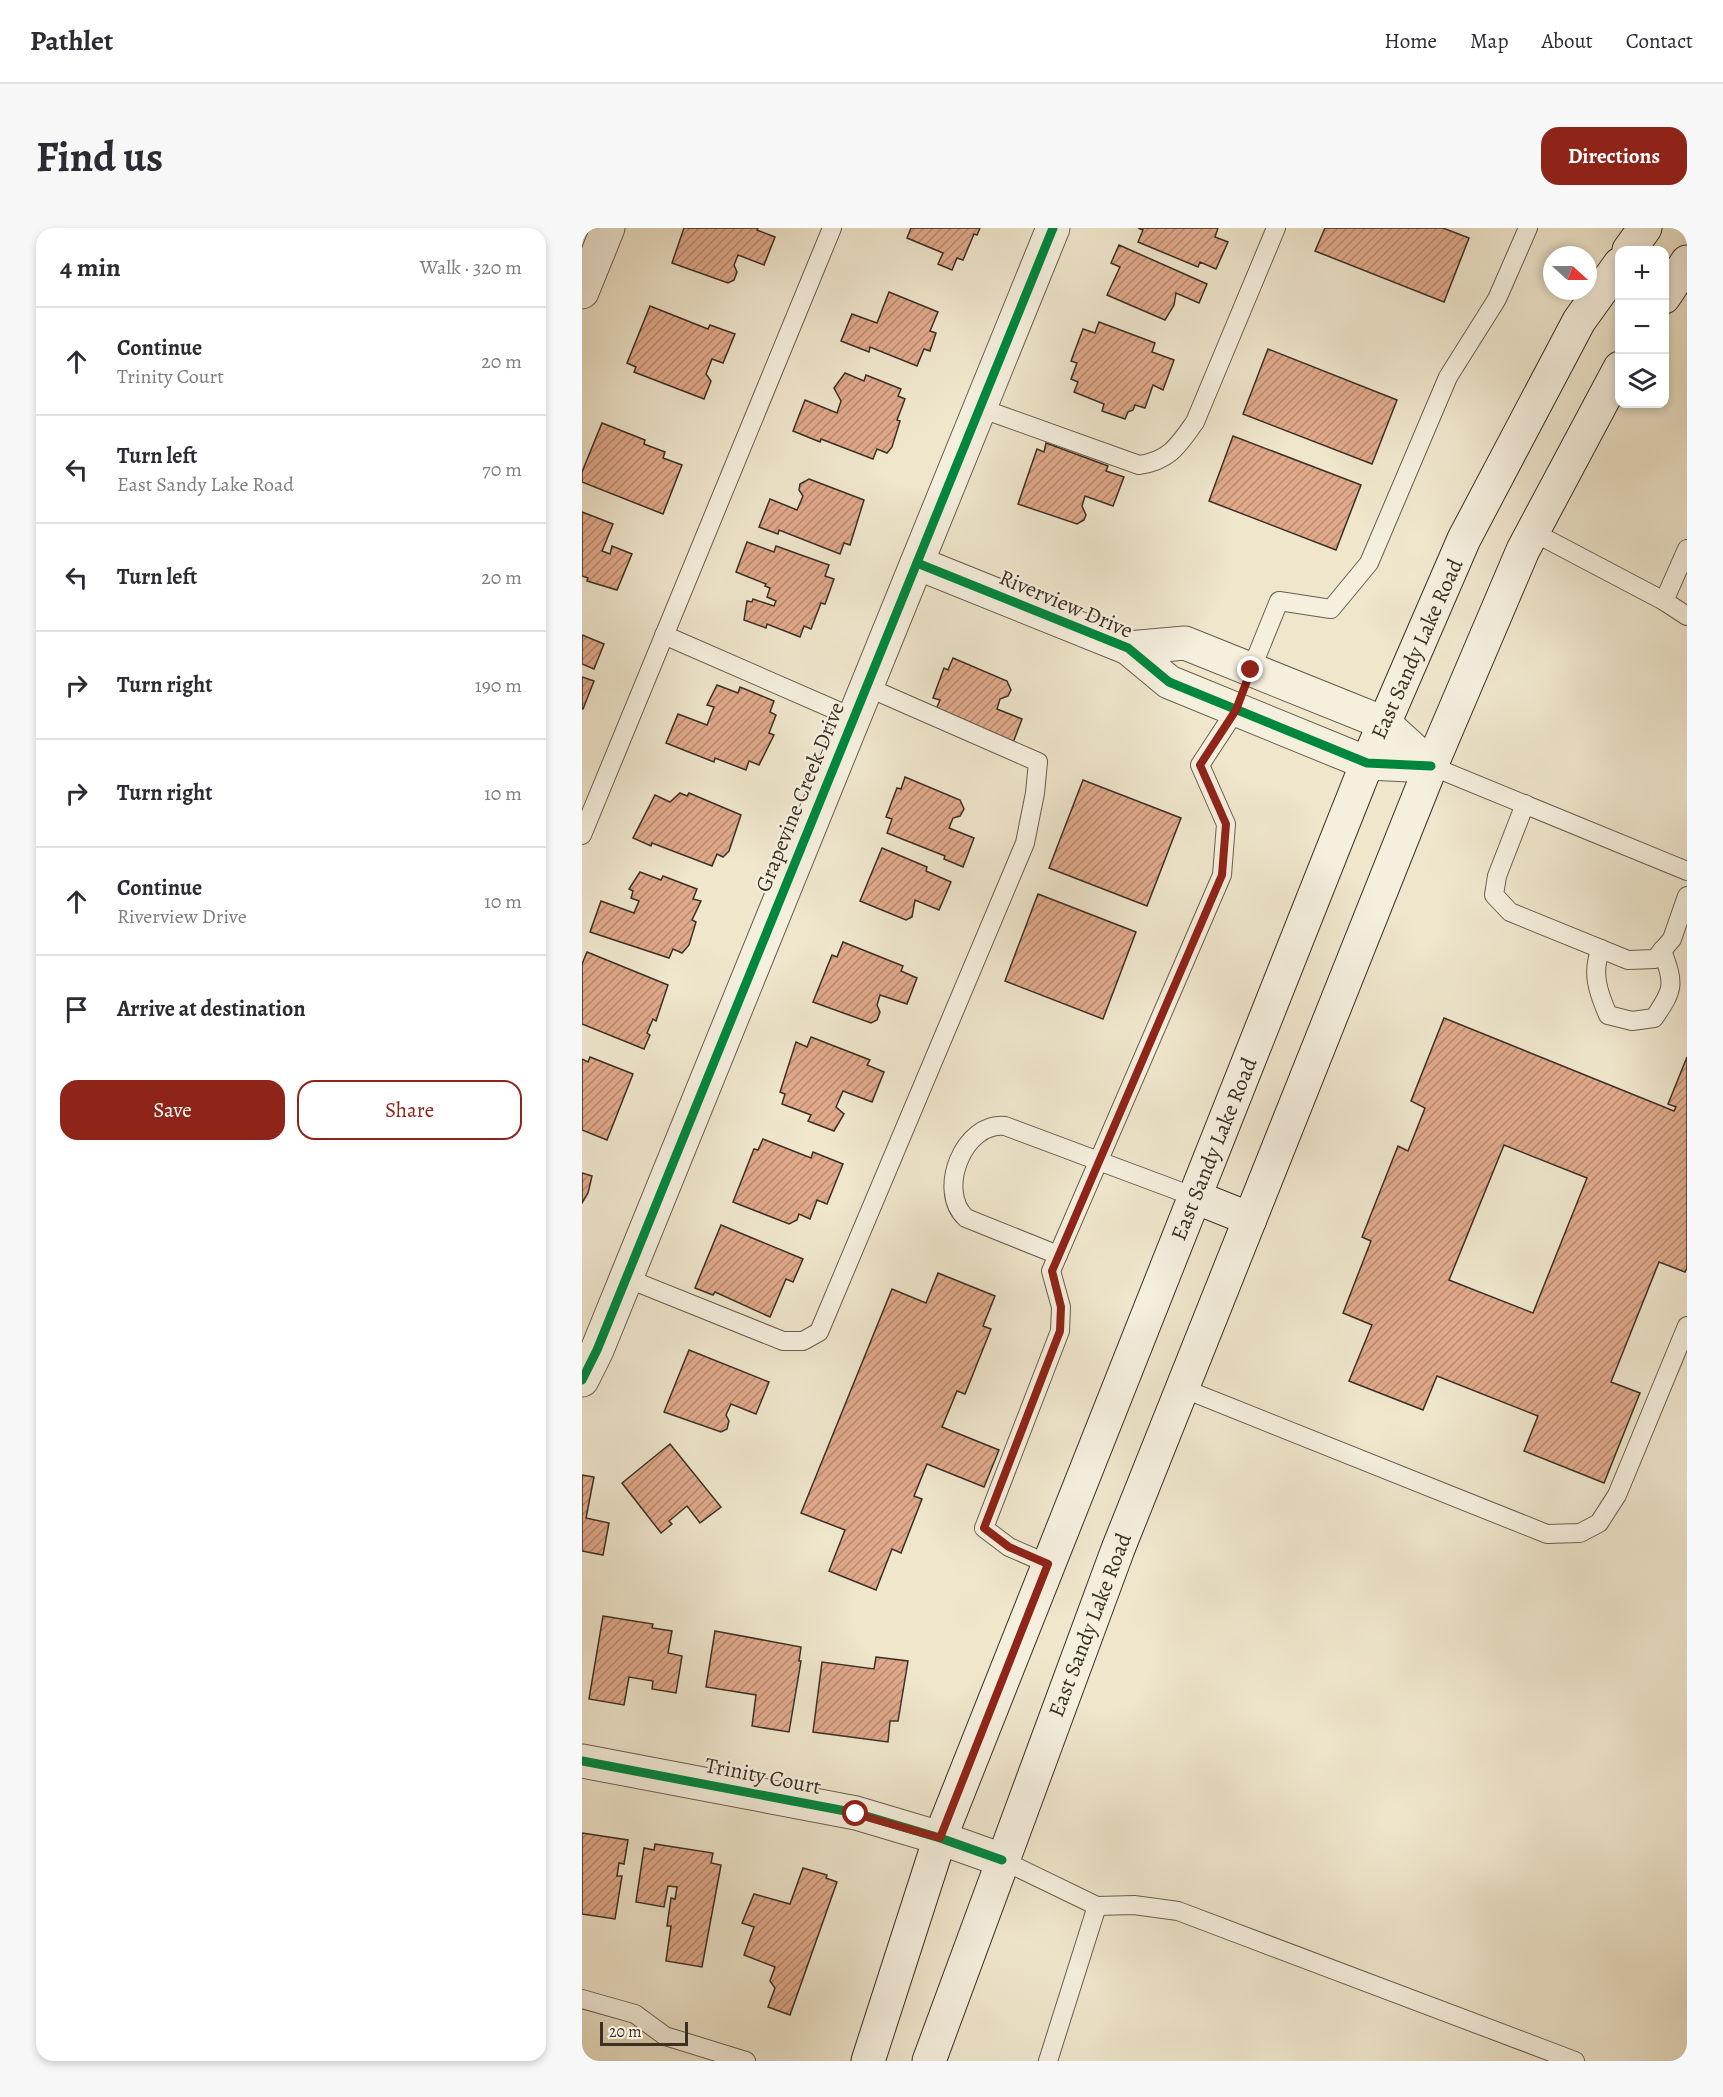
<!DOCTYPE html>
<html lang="en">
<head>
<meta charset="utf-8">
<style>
	body { margin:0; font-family:Alegreya,serif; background:#f7f7f7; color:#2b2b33 }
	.controls { position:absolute; right:18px; top:18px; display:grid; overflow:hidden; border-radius:12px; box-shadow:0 3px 9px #0003 }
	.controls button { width:54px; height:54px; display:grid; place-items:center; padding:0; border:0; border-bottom:2px solid #e1e1e2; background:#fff; color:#2b2b33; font:30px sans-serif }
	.compass { position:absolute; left:961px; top:18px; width:54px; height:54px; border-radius:50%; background:#fff; box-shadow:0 3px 9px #0003; rotate:111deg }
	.scale { position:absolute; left:18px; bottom:15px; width:88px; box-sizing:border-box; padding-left:6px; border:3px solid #3c3025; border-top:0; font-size:16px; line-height:21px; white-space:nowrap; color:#3c3025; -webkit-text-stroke:4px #f5efde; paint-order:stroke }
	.stop { position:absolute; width:18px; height:18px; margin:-14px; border:4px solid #8f2418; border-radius:50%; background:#fff }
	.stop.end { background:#8f2418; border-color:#fff; box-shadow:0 2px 6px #0008 }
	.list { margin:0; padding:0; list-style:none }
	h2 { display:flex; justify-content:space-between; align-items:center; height:78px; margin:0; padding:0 24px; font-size:26px }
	h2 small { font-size:20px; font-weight:400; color:#7c7c81 }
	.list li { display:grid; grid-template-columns:39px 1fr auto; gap:18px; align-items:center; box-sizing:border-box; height:108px; padding:0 24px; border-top:2px solid #e1e1e2 }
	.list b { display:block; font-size:22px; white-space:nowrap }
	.list p { margin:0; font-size:20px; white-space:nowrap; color:#7c7c81 }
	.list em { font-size:20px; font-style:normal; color:#7c7c81 }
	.actions { display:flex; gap:12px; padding:18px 24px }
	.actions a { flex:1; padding:14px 0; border:2px solid #8f2418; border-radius:18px; text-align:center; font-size:21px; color:#8f2418 }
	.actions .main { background:#8f2418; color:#fff }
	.icon { flex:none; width:33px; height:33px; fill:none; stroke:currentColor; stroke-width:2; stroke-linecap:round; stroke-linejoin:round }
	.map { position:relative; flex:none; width:1105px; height:1833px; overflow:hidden; border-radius:18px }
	header { display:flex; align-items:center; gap:36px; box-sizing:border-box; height:84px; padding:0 30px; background:#fff; border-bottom:2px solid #e1e1e2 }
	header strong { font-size:28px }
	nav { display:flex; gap:33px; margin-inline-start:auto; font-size:21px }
	.intro { display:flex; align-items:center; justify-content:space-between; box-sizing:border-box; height:144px; padding:0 36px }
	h1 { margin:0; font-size:42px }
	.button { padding:15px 27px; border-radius:18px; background:#8f2418; color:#fff; font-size:21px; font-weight:700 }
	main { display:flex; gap:36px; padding:0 36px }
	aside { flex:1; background:#fff; border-radius:18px; box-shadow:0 3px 9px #0003 }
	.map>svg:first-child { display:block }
</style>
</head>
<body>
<header>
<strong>Pathlet</strong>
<nav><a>Home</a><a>Map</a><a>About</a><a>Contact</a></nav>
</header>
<div class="intro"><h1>Find us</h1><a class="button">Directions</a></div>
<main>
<aside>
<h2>4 min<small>Walk · 320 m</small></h2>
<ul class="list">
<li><svg class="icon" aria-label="ahead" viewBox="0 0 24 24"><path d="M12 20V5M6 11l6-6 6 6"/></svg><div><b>Continue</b><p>Trinity Court</p></div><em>20 m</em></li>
<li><svg class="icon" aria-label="left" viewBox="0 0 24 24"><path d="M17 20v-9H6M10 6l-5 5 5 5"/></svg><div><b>Turn left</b><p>East Sandy Lake Road</p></div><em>70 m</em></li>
<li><svg class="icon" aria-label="left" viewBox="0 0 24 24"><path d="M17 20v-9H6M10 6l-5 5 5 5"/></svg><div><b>Turn left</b></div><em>20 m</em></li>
<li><svg class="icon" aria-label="right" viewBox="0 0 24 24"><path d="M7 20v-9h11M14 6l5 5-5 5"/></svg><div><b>Turn right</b></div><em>190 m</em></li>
<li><svg class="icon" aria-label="right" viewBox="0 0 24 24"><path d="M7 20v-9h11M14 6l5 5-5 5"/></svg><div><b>Turn right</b></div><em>10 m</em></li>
<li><svg class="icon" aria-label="ahead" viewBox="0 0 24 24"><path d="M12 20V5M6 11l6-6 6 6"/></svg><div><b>Continue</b><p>Riverview Drive</p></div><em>10 m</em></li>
<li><svg class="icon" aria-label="arrive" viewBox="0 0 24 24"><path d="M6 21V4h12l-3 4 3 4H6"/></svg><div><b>Arrive at destination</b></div></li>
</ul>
<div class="actions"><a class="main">Save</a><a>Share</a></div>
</aside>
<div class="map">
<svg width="1105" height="1833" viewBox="0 0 1105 1833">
	<defs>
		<pattern id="building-hatch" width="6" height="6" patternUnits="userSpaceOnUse" patternTransform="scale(1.5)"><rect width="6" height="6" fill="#e0a98a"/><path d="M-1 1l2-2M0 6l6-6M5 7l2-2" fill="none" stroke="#b78a71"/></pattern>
	</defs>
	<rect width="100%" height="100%" fill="#efe6cc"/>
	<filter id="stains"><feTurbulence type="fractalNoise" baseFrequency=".00333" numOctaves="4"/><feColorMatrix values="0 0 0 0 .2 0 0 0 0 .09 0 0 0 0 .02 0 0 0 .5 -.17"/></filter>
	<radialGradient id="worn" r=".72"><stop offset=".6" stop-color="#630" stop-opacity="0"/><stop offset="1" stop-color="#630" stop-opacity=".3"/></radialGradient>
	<g fill="url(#building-hatch)" stroke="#3c3025" stroke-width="1.5" fill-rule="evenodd">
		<polygon points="102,0 176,0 175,2 193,9 182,37 156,27 152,37 155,44 152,52 146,55 90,35"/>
		<polygon points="329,0 398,0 395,7 392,6 381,32 375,30 370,42 356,36 361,25 325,10"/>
		<polygon points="556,0 636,0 633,9 646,14 634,41 618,34 616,39 556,14 561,2"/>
		<polygon points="743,0 861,0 887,10 862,74 733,23"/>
		<polygon points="537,17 625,56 617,75 594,65 592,77 583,92 525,67 538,39 529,35"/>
		<polygon points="307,64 356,84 348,103 354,105 348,123 342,121 335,138 288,119 287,124 259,113 270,86 295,95"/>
		<polygon points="68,78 126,101 128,97 153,106 141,135 130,131 124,146 129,153 122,171 52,144 54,139 45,135"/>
		<polygon points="517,94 573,115 570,124 592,132 581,162 571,157 563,180 553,177 551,182 546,184 543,191 520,183 522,176 492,164 496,154 489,151 495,135 489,133 501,101 513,105"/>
		<polygon points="686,121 815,172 790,236 661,186"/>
		<polygon points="263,145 282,153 284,147 319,161 316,168 323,171 315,192 318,193 310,219 305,225 295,221 291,231 239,211 238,214 211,203 223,172 255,185 259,173 252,160"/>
		<polygon points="20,195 63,212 62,216 83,224 81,230 100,237 81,286 0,254 0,244"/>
		<polygon points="651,208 779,257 754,322 627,273"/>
		<polygon points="464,215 526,238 524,243 542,249 531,278 503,268 500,278 504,287 502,292 495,296 436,276 455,221 462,224"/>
		<polygon points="227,251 282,272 268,317 262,315 258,326 197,302 196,306 177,299 188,271 215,282 221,268 217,262 218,256"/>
		<polygon points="0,284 31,296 20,323 28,326 30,318 50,326 35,362 5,353 6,350 0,348"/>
		<polygon points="165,314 192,324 194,318 247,337 243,348 252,351 243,376 239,375 229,401 222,398 218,409 185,396 184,400 162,392 165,373 170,374 171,371 192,378 194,373 185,369 188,360 183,358 184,356 154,344"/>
		<polygon points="0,407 22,416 12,441 0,436"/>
		<polygon points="371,430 425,453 429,462 426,468 418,471 415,481 440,491 429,520 352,486 358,472 351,470 362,440 366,442"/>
		<polygon points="0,449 12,453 1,481 0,481"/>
		<polygon points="135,457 156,465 158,459 192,473 188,484 194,487 187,505 192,507 177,537 167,533 164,542 133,530 132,534 84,515 96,486 125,497 132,479 125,477"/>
		<polygon points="323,549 378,572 382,581 378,588 371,590 367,600 392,610 381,639 362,631 363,628 305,605 310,591 304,589 315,560 319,561"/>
		<polygon points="501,552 599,590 565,678 467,640"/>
		<polygon points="98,565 105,568 107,565 159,587 147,623 141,629 135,626 130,638 70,615 69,618 51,610 73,567 88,574"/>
		<polygon points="300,620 345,639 344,643 369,654 357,682 333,672 330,689 324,692 278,673"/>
		<polygon points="58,644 79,652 81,648 115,661 111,671 119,673 110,692 114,694 107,717 100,725 91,721 87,730 8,704 19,673 52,685 57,673 49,670 51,663 47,661"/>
		<polygon points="456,666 554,704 521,791 423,753"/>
		<polygon points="261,714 321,738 319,743 335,750 325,776 298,767 295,777 298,784 295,792 289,795 231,774 250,727 255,729"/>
		<polygon points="5,724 86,757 74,793 71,791 65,805 68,807 62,821 0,796 0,736"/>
		<path d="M862 790 1092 883 1094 879 1086 876 1105 829V1040L1103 1044 1077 1034 1029 1154 1058 1165 1022 1255 942 1223 956 1188 855 1148 841 1182 767 1153 790 1097 761 1085 789 1013 780 1009 816 918 826 923 843 880 829 873ZM922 917 1005 950 951 1085 867 1052Z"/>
		<polygon points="229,809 288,832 285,837 302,844 290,874 261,863 254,879 262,886 252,903 226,893 229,887 200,876 203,866 198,864 214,814 225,819"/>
		<polygon points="8,829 51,846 25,912 0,902 0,831 6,834"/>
		<polygon points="181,911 229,930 231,924 261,936 245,976 235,972 228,991 217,986 215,992 207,996 151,974 172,921 176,922"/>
		<polygon points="0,945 10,948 6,965 0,975"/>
		<polygon points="139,997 221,1031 211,1054 204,1051 188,1089 133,1064 131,1067 113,1060"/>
		<polygon points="356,1045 413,1068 401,1098 409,1101 383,1166 375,1163 360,1199 417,1222 402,1259 345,1236 332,1268 340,1271 319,1325 310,1321 294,1362 247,1343 263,1302 219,1285 310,1061 344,1075"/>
		<polygon points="107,1122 187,1154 174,1186 149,1176 144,1187 147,1193 145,1201 139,1204 82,1184"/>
		<polygon points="88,1216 139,1279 118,1295 105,1278 87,1293 90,1296 79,1305 40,1255"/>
		<polygon points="0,1247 12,1249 4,1290 27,1295 21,1327 0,1323"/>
		<polygon points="21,1388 71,1396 70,1400 90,1403 86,1425 100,1428 94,1465 70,1461 71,1453 47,1449 42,1477 7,1471"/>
		<polygon points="133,1403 219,1419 217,1433 219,1433 207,1504 170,1498 174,1467 124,1459"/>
		<polygon points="294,1429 326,1433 316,1493 308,1493 306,1514 231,1504 240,1434 292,1441"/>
		<polygon points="0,1605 46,1612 42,1636 37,1635 35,1648 40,1648 33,1691 0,1686"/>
		<polygon points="73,1616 131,1625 129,1635 139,1637 120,1739 84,1733 89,1698 85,1698 89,1670 93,1671 95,1659 86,1658 82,1679 54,1674 62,1620 72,1622"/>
		<polygon points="221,1640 245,1647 244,1650 255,1654 208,1787 186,1779 193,1760 188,1753 193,1739 162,1727 172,1699 160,1695 172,1666 208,1676"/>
	</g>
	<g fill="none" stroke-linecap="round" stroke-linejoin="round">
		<g stroke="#695e4f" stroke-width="20">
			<g id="lane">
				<path d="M398 180 557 237C587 233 596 218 613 194L694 0"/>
				<polyline points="951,304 1082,373 1105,388"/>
				<polyline points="1082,373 1105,321"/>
				<polyline points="82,407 272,490"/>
				<polyline points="669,442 697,373 749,381 787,335 866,149 915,71 946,0"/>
				<polyline points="849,538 1105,643"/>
				<polyline points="943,576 915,648 912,667 928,684 1046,732 1073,731 1090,711 1105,668"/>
				<polyline points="0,607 250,0"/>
				<path d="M1019 721C1009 744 1016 764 1026 787L1050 793 1072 790C1093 760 1092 756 1080 722"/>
				<path d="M476 1027 384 990C354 963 382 893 423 898L613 969"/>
				<polyline points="44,1050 201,1113 221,1113 237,1104 443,615 453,565 456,534 285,459"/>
				<polyline points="600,1160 965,1306 998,1305 1017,1295 1035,1267 1105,1098"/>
				<polyline points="466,1336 427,1319 402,1300 478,1103 479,1079 469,1043 640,647 644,596 618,537 654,482"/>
				<polyline points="420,1632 515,1678 466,1833"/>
				<polyline points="515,1678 552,1677 596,1683 993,1833"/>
				<polyline points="0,1771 53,1786 83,1808 164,1833"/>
			</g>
		</g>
		<g stroke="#695e4f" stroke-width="35">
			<g id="street">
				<polyline points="0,64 26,0"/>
				<polyline points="335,335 546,420 587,454 785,535 849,538"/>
				<polyline points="546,420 603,415 802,495 849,538"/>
				<polyline points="0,1152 15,1122 471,0"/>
				<polyline points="0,1533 274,1585 358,1610 420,1632"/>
			</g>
		</g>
		<g stroke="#3c3025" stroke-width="35">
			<g id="secondary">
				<polyline points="1047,22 1063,0"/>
				<polyline points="1082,69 1105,34"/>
				<polyline points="613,969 668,991"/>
				<polyline points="286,1833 358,1610 785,535 882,311 997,93 1038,36"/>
				<polyline points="347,1833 536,1321 849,538 941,322 1038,140"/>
			</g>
		</g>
		<use href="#lane" stroke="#f5efde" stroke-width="18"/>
		<use href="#street" stroke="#f5efde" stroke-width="33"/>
		<use href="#secondary" stroke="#f5efde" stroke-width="33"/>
		<g stroke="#f5efde" stroke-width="13">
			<g id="cycleway">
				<polyline points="335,335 546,420 587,454 785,535 849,538"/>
				<polyline points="0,1152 15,1122 471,0"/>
				<polyline points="0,1533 274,1585 358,1610 420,1632"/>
			</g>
		</g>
		<use href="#cycleway" stroke="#00873e" stroke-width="9"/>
	</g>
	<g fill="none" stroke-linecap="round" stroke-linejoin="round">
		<polyline stroke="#8f2418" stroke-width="8" points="274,1586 358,1610 466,1336 427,1319 402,1300 478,1103 479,1079 470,1043 640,647 644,596 618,537 654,482 669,442"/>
	</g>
	<g text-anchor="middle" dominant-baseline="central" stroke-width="4.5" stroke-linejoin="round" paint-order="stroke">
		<g font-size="22" fill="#3c3025" stroke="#f5efde">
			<text transform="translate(484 376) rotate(23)">Riverview Drive</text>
			<text transform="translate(835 421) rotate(-66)">East Sandy Lake Road</text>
			<text transform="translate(218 569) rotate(-68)">Grapevine Creek Drive</text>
			<text transform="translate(632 921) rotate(-68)">East Sandy Lake Road</text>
			<text transform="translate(508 1397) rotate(-69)">East Sandy Lake Road</text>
			<text transform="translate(181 1548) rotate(11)">Trinity Court</text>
		</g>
	</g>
	<rect width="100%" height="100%" filter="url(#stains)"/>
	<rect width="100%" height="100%" fill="url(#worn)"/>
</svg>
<div class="controls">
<button>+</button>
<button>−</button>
<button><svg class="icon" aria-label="layers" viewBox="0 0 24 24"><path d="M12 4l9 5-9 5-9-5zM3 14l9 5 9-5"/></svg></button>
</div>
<svg class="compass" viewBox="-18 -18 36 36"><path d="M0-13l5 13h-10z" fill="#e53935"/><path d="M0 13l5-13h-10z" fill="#7c7c81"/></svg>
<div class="scale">20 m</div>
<div class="stop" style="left:274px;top:1586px"></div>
<div class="stop end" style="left:669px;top:442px"></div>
</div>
</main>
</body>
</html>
